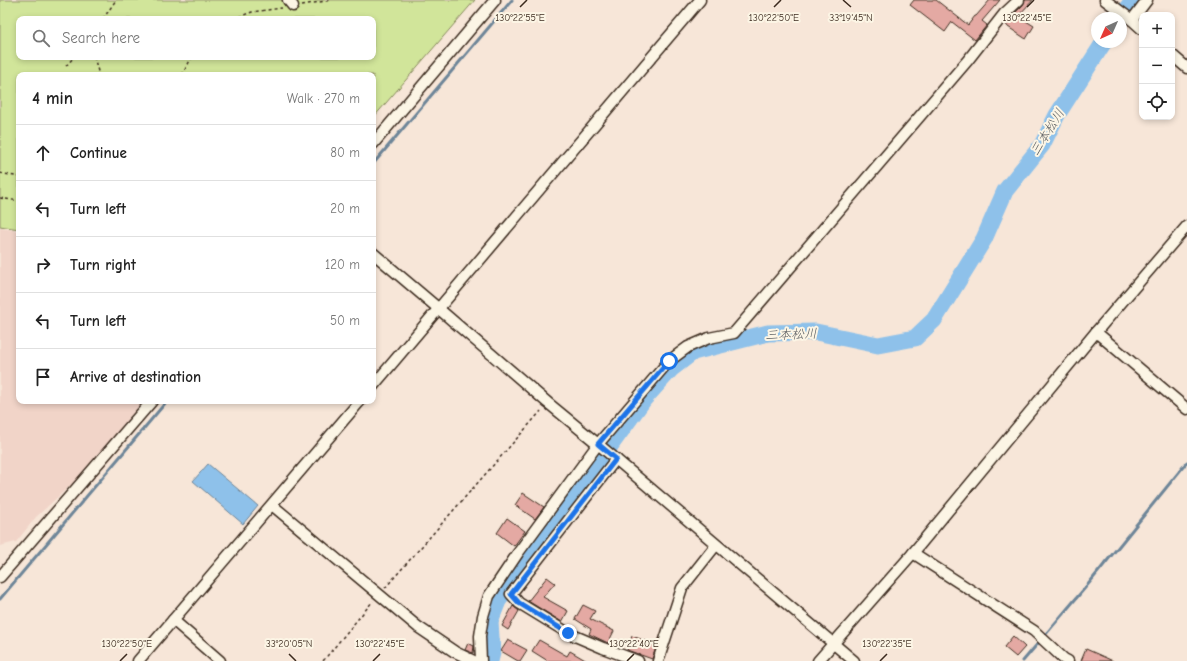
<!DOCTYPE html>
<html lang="en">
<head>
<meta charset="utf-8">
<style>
	body { margin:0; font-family:"Comic Neue","Klee One",sans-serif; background:#f6f6f6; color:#222 }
	.controls { position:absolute; right:12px; top:12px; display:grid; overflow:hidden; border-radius:8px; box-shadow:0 2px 6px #0003 }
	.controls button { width:36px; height:36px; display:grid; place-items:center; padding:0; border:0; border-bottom:1px solid #e0e0e0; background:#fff; color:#222; font:20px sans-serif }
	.compass { position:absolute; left:1091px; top:12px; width:36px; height:36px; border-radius:50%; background:#fff; box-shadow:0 2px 6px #0003; rotate:225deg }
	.stop { position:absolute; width:12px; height:12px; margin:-9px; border:3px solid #1a73e8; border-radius:50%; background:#fff }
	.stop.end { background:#1a73e8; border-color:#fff; box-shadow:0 1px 4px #0008 }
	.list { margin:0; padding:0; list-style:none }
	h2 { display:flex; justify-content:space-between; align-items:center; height:52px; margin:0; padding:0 16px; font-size:17px }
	h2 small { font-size:13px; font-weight:400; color:#767676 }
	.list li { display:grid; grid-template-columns:26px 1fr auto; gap:12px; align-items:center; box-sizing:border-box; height:56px; padding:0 16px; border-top:1px solid #e0e0e0 }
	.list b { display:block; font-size:15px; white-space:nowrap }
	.list em { font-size:13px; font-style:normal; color:#767676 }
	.icon { flex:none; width:22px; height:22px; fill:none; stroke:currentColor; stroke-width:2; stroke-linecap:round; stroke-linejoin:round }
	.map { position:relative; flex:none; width:1187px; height:661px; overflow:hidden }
	.search { position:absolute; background:#fff; box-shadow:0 2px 6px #0003; left:16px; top:16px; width:360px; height:44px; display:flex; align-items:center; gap:10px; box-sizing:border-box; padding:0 14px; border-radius:8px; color:#767676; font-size:15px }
	.panel { position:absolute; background:#fff; box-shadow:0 2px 6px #0003; left:16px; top:72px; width:360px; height:332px; border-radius:8px }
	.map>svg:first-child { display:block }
</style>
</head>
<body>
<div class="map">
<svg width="1187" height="661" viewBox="0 0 1187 661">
	<rect width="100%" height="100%" fill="#f7e6d8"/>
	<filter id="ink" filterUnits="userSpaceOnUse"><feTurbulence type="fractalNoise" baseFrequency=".025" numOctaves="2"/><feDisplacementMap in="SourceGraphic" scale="8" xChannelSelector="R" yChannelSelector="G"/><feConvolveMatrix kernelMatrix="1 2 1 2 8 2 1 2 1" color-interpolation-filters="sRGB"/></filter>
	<g filter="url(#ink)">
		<polygon fill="#f1d4c8" points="0,228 19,231 19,401 144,401 73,483 36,517 16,542 0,546"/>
		<path fill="#d1e59a" stroke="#86885c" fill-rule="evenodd" d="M0 0H475L373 118V75H19V229L0 226ZM19 19H373V57H19Z"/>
		<polygon fill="#8ec1ea" stroke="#6d8598" points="208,464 258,506 243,524 193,481"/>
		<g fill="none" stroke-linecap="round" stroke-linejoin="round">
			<g stroke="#6d8598" stroke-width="3">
				<polyline points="373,164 512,0"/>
				<polyline points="0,599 167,401"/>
				<polyline points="1023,661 1090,582 1187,462"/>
			</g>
			<g stroke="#8ec1ea" stroke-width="17">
				<polyline points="1120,18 1133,0"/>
				<polyline points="490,661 492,653 490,621 498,601 644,399 671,369 693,352 768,333 816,332 878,345 915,338 934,320 984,239 1005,191 1042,145 1057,115 1104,42"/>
			</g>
		</g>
		<g fill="#e4a9a3" stroke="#3b2a1e">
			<polygon points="914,0 936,0 968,25 975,16 976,16 990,0 1000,0 982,21 987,25 975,40 952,22 945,32 910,5"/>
			<polygon points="1025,0 1033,0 1018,16 1034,26 1026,39 1008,27 1005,23 1023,5"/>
			<polygon points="523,493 544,507 535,519 515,505"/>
			<polygon points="507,518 525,531 514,546 497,533"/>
			<polygon points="547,577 555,583 543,597 568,611 562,622 528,601"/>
			<polygon points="583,605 595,611 590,619 614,631 608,643 589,634 591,629 575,619"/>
			<polygon points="513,606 519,611 508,630 502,626"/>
			<polygon points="632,636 657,645 652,659 627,650"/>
			<polygon points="1013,636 1025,647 1016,657 1004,647"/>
			<polygon points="508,640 527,650 520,661 518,661 501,651"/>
			<polygon points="539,640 567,656 570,651 587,661 548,661 532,651"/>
			<polygon points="468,643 474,646 473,653 465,650"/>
			<polygon points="1086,649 1113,661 1081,661"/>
		</g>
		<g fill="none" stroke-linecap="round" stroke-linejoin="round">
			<g stroke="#3b2a1e" stroke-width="13">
				<g id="minor">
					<polyline points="288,0 293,6"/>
					<polyline points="1105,0 1132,20"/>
					<polyline points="1142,29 1132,20 1147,0"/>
					<polyline points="1172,55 1187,68"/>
					<polyline points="373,144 495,0"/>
					<polyline points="373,253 439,309 548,403 598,444 854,661"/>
					<polyline points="1096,332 1187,409"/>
					<polyline points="373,386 700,0"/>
					<polyline points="616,459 511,594 519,603 568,633 603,648 638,661"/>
					<polyline points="272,505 418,627 455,652 474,661"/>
					<polyline points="913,553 1034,631 1064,659 1068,661"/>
					<polyline points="0,577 152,401"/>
					<polyline points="173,620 220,661"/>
					<polyline points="138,661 360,401"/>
					<polyline points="481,661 480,636 483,616 489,596 518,553 598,444 669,361 688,347 709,338 734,333 968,60 1004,14 1019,0"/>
					<polyline points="658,661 682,588 716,545"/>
					<polyline points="818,661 913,553 1096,332 1187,226"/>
				</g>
			</g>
			<g stroke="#3b2a1e" stroke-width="1.5" stroke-dasharray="3 3" stroke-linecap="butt">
				<polyline points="302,5 331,0"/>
				<polyline points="103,19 116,0"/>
				<polyline points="233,19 252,12 282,8"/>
				<polyline points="94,57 99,75"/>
				<polyline points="66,66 74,57"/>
				<polyline points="182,75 192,57"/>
				<polyline points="0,173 19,177"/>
				<polyline points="0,198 19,201"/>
				<polyline points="385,588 541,411"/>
				<polyline points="323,661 373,601"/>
			</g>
			<use href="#minor" stroke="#fcf5e5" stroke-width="10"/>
		</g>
	</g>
	<g fill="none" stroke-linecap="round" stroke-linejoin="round" filter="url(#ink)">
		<polyline stroke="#1a73e8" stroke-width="5" points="568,633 519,603 511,594 616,459 598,444 669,361"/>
	</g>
	<path fill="none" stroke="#3b2a1e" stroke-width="1.5" d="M843 0 851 7M520 7 527 0M774 7 781 0M1027 7 1034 0M289 654 296 661M120 661 127 654M373 661 380 654M627 661 634 654M880 661 887 654"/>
	<g text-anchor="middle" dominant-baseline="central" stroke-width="4" stroke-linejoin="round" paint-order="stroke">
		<g font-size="13" font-style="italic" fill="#54575b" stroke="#fcf5e5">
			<text transform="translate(1047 132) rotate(-58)">三本松川</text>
			<text transform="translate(791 334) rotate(-2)">三本松川</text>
		</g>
	</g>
	<g font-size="10" text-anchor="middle" fill="#3b2a1e" stroke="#fcf5e5" stroke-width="4" stroke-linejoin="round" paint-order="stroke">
		<text x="774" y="21">130°22'50"E</text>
		<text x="851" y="21">33°19'45"N</text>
		<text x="520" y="21">130°22'55"E</text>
		<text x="1027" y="21">130°22'45"E</text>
		<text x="127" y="647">130°22'50"E</text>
		<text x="380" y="647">130°22'45"E</text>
		<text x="634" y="647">130°22'40"E</text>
		<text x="887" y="647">130°22'35"E</text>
		<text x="289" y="647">33°20'05"N</text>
	</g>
</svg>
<div class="controls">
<button>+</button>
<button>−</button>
<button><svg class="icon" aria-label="locate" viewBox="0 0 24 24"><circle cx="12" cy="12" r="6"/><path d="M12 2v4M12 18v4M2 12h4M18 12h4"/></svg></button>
</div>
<svg class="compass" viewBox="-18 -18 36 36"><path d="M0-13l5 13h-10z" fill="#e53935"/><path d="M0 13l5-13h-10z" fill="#767676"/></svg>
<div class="stop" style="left:669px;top:361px"></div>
<div class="stop end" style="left:568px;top:633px"></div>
<div class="search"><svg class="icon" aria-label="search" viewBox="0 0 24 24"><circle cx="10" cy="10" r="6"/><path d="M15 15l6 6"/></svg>Search here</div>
<section class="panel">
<h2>4 min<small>Walk · 270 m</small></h2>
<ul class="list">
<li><svg class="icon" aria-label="ahead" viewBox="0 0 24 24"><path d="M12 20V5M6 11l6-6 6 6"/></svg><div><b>Continue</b></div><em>80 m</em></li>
<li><svg class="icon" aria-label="left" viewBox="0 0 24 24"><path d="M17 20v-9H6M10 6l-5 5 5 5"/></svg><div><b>Turn left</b></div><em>20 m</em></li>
<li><svg class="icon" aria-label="right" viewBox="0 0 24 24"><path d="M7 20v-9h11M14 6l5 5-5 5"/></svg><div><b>Turn right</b></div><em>120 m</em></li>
<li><svg class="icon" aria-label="left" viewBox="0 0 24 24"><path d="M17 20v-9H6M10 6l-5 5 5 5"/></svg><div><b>Turn left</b></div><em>50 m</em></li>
<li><svg class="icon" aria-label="arrive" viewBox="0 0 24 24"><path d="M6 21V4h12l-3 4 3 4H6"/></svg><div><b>Arrive at destination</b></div></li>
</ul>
</section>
</div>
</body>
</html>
